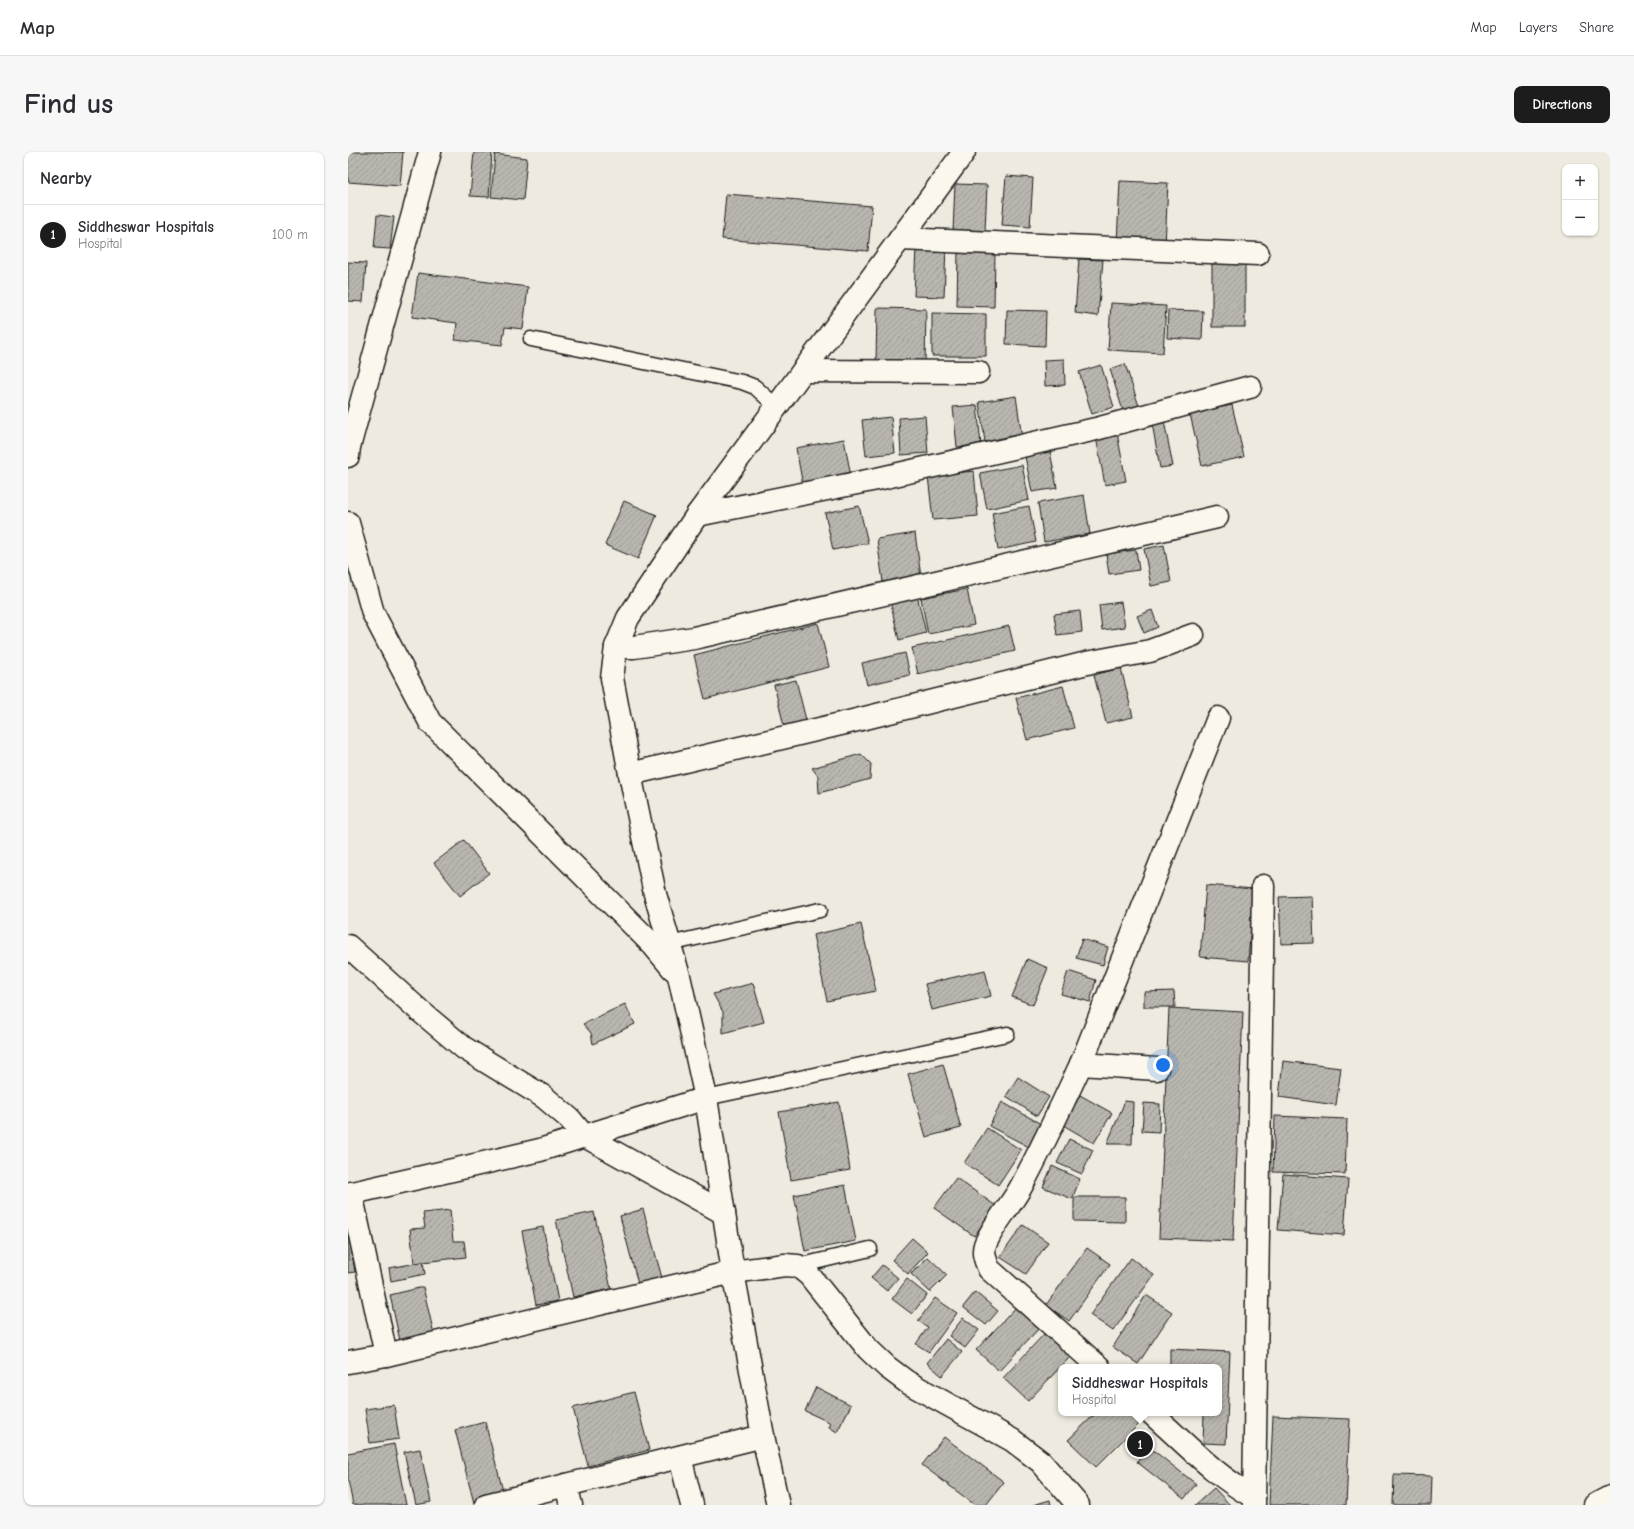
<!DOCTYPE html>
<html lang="en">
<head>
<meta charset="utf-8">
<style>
	body { margin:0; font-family:"Comic Neue",sans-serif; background:#f7f7f7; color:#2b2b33 }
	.controls { position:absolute; right:12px; top:12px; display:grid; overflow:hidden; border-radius:8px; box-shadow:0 1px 3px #0004 }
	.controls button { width:36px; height:36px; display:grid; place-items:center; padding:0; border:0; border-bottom:1px solid #e1e1e2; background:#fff; color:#2b2b33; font:20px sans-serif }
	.you { position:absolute; left:815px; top:913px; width:14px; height:14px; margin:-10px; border:3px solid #fff; border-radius:50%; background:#1a73e8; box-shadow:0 0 0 6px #1a73e833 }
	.badge { display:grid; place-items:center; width:26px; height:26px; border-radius:50%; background:#1c1c1c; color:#fff; font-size:13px; font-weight:700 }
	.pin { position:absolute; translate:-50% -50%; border:2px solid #fff; box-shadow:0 1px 4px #0006 }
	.popup { position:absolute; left:710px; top:1212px; width:164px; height:52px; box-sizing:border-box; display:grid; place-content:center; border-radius:8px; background:#fff; filter:drop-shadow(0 1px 3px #0005); font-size:13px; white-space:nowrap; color:#7c7c81 }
	.popup b { font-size:15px; color:#2b2b33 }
	.popup::after { content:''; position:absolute; left:50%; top:100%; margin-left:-8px; border:8px solid transparent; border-top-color:#fff }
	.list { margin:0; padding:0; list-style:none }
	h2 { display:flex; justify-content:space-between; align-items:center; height:52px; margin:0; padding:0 16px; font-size:17px }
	h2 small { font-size:13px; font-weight:400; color:#7c7c81 }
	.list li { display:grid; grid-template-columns:26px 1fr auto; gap:12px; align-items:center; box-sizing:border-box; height:60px; padding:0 16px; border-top:1px solid #e1e1e2 }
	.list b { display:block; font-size:15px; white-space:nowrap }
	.list p { margin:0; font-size:13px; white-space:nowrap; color:#7c7c81 }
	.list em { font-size:13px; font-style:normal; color:#7c7c81 }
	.map { position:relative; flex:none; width:1262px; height:1353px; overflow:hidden; border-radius:8px }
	header { display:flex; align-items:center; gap:24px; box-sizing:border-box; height:56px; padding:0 20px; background:#fff; border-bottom:1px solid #e1e1e2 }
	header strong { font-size:19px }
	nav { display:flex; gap:22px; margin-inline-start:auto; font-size:14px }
	.intro { display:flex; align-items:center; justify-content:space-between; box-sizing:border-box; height:96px; padding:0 24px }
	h1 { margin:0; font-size:28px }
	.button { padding:10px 18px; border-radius:8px; background:#1c1c1c; color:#fff; font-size:14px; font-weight:700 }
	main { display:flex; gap:24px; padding:0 24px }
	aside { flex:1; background:#fff; border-radius:8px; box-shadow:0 1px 3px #0004 }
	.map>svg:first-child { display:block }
</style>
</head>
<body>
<header>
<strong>Map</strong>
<nav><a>Map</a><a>Layers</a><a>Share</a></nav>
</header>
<div class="intro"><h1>Find us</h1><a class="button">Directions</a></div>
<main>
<aside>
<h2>Nearby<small></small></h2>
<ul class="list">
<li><span class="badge">1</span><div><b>Siddheswar Hospitals</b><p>Hospital</p></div><em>100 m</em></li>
</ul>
</aside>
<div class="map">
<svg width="1262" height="1353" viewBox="0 0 1262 1353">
	<defs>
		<pattern id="building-hatch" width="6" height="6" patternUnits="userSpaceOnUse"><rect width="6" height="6" fill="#b9b6af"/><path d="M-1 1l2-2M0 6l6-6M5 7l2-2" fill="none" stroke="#9e9c96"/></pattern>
	</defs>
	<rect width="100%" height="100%" fill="#eeeadf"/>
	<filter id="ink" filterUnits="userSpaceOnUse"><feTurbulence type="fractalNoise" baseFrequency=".025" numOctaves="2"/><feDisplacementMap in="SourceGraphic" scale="8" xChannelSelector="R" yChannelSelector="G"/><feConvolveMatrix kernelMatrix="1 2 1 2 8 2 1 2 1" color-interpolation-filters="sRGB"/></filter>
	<g filter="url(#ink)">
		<g fill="url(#building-hatch)" stroke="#1c1c1c">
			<polygon points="0,0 55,0 52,34 0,30"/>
			<polygon points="126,0 144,0 141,45 122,44"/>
			<polygon points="147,2 179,6 175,48 143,45"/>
			<polygon points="658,24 685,26 682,75 654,73"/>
			<polygon points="772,29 820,31 817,94 769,91"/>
			<polygon points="607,32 639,33 637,80 605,79"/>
			<polygon points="378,42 524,54 520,99 374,87"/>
			<polygon points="29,63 46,65 42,97 26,96"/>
			<polygon points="568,94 598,95 596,145 566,144"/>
			<polygon points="610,99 647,99 646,155 609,154"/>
			<polygon points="731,107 755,108 750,164 727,161"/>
			<polygon points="0,110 18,111 15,150 0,149"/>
			<rect x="864" y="110" width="33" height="65"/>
			<polygon points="70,121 180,135 175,177 157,175 154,193 107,188 109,171 64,165"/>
			<polygon points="763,151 818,154 815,201 760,198"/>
			<polygon points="529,156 578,157 577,213 528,212"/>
			<polygon points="659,158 698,159 697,194 658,192"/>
			<polygon points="820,158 855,159 854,188 819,186"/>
			<polygon points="584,161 638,162 638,204 584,204"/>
			<polygon points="716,207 717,233 697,234 696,208"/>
			<polygon points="777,212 791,254 775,259 762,217"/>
			<polygon points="753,213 766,255 744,262 731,220"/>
			<polygon points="668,244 674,286 637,290 631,250"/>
			<polygon points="629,253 633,293 609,295 605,255"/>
			<polygon points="884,253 896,305 854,314 842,262"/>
			<polygon points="577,264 580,301 553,303 551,266"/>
			<polygon points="543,265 547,301 518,304 514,268"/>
			<polygon points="816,269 825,314 812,316 804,271"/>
			<polygon points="769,281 778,329 757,333 748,285"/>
			<polygon points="496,287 503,325 455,334 448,296"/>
			<polygon points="701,294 709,336 684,340 676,299"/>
			<polygon points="674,313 681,348 639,357 632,321"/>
			<polygon points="626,319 630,364 585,368 580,324"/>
			<polygon points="736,343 742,382 696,390 690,351"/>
			<polygon points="276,349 309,363 290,407 257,393"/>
			<polygon points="511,354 520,391 485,398 477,361"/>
			<polygon points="681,354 688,390 650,398 644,361"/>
			<polygon points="567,381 573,425 535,430 529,387"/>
			<polygon points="816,393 823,430 803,434 796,397"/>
			<polygon points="788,398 791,418 761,422 758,402"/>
			<polygon points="619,437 626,473 580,482 573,446"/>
			<polygon points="569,443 578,481 551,488 542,449"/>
			<polygon points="773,450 777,475 754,478 751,453"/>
			<polygon points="804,458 810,475 796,481 789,464"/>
			<polygon points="732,459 734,480 709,483 706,462"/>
			<polygon points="470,471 481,515 357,547 346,503"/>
			<polygon points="661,474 667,499 570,522 564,496"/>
			<polygon points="557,501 562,523 519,533 514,511"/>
			<polygon points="773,516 785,565 758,571 746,523"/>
			<polygon points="448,528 459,572 437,578 426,533"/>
			<polygon points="715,534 726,576 679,588 668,546"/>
			<polygon points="513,602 523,612 522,627 471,641 470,624 464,616"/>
			<polygon points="116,688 141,721 112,744 86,711"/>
			<polygon points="858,733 906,737 900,809 852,805"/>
			<polygon points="964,744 966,791 933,792 931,745"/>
			<polygon points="513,772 528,839 479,849 465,783"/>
			<polygon points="734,787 760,795 755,813 728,806"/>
			<polygon points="679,807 700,816 685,853 664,845"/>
			<polygon points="637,818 643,844 584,858 577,832"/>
			<polygon points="720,819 748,828 742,850 713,842"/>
			<polygon points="405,831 416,870 375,881 375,860 365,842"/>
			<polygon points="826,839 827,855 796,855 796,840"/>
			<polygon points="277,852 287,872 245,892 243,881 235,872"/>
			<polygon points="821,856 895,860 885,1089 811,1086"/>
			<polygon points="935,909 993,916 988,953 931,945"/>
			<polygon points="595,912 613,976 578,985 560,922"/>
			<polygon points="670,925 701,945 689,964 658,944"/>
			<polygon points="732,943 764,961 746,991 715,973"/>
			<polygon points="777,949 785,950 784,992 759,992"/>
			<polygon points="491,950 502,1018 443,1028 431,960"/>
			<polygon points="654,950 693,972 681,995 641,974"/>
			<polygon points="796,951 812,952 811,980 794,979"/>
			<polygon points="927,964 999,967 997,1022 925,1020"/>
			<polygon points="639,976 673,998 650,1033 616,1011"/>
			<polygon points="721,987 745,998 734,1022 709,1011"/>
			<polygon points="704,1014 732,1027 724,1047 695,1035"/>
			<polygon points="935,1022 1000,1027 996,1083 930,1078"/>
			<polygon points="608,1026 648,1054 626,1084 586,1056"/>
			<polygon points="497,1033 508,1089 457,1099 446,1043"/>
			<polygon points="726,1045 777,1045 777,1070 726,1069"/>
			<polygon points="295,1057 314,1126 290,1132 272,1064"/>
			<polygon points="102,1058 105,1089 116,1089 118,1105 66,1111 62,1077 77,1076 75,1061"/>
			<polygon points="246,1060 263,1137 225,1145 208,1068"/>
			<polygon points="675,1073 700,1090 678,1122 652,1105"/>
			<polygon points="195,1075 210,1149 188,1153 174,1079"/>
			<polygon points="0,1076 7,1120 0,1121"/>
			<polygon points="564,1086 580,1100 560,1122 544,1108"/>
			<polygon points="739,1096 762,1112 721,1169 698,1153"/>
			<polygon points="580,1105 599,1123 582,1140 563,1122"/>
			<polygon points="783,1106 806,1123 765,1179 742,1163"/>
			<polygon points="75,1110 77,1122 43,1129 41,1116"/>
			<polygon points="534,1113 550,1126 539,1139 523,1126"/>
			<polygon points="559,1127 579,1143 564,1162 544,1147"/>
			<polygon points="75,1135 86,1182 52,1189 42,1143"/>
			<polygon points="627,1140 650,1159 638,1173 615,1155"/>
			<polygon points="798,1143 824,1160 790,1212 765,1195"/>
			<polygon points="587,1146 609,1161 581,1200 568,1192 580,1175 570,1169"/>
			<polygon points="672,1151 695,1172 651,1219 628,1198"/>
			<polygon points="615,1166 631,1178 617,1196 601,1184"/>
			<polygon points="698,1180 723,1204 680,1249 655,1226"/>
			<polygon points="598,1187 614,1200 594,1224 579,1211"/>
			<polygon points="822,1197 882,1200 878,1292 855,1291 856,1261 871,1261 871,1215 822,1215"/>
			<polygon points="468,1235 503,1253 489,1280 481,1275 483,1271 457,1259"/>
			<polygon points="286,1240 301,1298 240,1314 225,1256"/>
			<polygon points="46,1253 51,1287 22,1291 17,1257"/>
			<polygon points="748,1261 781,1261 791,1272 748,1315 720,1288"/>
			<polygon points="925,1264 1002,1267 998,1353 921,1353"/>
			<polygon points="137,1270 156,1343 126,1351 107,1278"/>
			<polygon points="596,1285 656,1330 638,1353 627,1353 574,1313"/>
			<polygon points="46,1292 58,1353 5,1353 0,1328 0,1301"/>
			<polygon points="801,1295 848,1332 836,1347 789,1310"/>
			<polygon points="72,1297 83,1350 68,1353 56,1300"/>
			<polygon points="1046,1323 1084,1324 1083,1353 1045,1353"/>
			<polygon points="866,1336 882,1353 847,1353"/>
			<polygon points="702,1348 703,1353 685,1353"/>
		</g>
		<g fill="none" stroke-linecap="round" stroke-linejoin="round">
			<g stroke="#1c1c1c" stroke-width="17">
				<g id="service">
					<polyline points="183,187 394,230 407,235 429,255"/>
					<polyline points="321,792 472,758"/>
					<polyline points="358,946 659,882"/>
					<polyline points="450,1114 522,1097"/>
				</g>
			</g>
			<g stroke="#1c1c1c" stroke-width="25">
				<g id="minor">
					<polyline points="552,87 910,102"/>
					<polyline points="455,219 630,220"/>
					<polyline points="0,304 1,295 82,0"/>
					<polyline points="349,363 529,327 748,277 902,235"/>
					<polyline points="0,371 25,461 82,570 305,793 325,817"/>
					<polyline points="268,495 286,495 346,486 869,365"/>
					<polyline points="282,622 501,570 743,510 802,499 845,483"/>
					<polyline points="0,794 72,859 116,896 196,945 222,967 235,983 376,1061"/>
					<polyline points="733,912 809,917"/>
					<polyline points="3,1041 38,1203"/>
					<polyline points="0,1042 192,998 358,946"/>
					<polyline points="0,1210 38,1203 385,1120 437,1113 450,1114 461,1123 520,1197 539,1215 559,1230 664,1288 693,1310 730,1353"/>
					<path d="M751 1215 641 1117C638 1109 634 1102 637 1093 645 1072 663 1054 674 1033 695 994 714 953 733 912L870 566"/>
					<path d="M803 1261C836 1290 867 1324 906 1345"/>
					<polyline points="332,1305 344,1353"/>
					<polyline points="218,1333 223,1353"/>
					<polyline points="138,1353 415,1284"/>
					<polyline points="430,1353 415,1284 385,1120 358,946 331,824 307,742 282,622 264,526 268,495 280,466 349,363 616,0"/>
					<polyline points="906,1353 915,734"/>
				</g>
			</g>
			<g stroke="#1c1c1c" stroke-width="25">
				<polyline id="trunk" points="1247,1353 1262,1345"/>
			</g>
			<use href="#service" stroke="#fbf7ec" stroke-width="14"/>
			<use href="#minor" stroke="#fbf7ec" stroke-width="22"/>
			<use href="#trunk" stroke="#fbf7ec" stroke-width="22"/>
		</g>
	</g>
</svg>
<div class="controls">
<button>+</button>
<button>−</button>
</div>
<div class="you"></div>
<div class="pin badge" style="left:792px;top:1292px">1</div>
<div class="popup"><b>Siddheswar Hospitals</b>Hospital</div>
</div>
</main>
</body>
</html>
